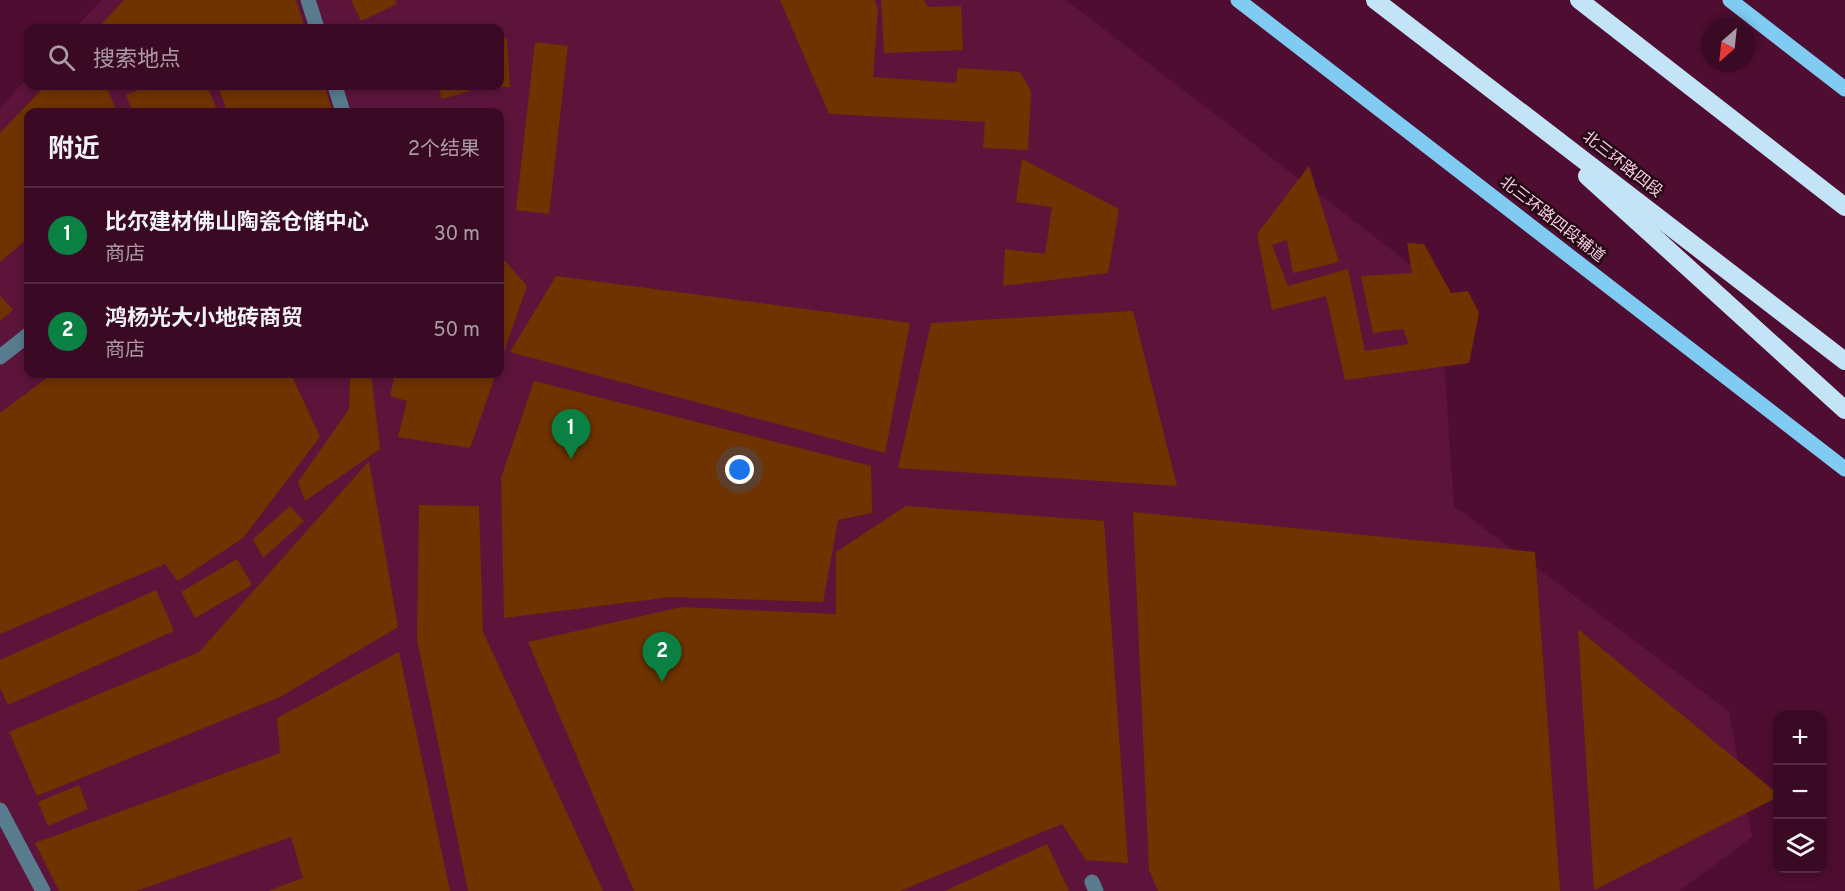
<!DOCTYPE html>
<html lang="zh">
<head>
<meta charset="utf-8">
<style>
	body { margin:0; font-family:Overpass,"Noto Sans SC",sans-serif; background:#41132d; color:#f1f3f6 }
	.controls { position:absolute; right:18px; bottom:18px; display:grid; overflow:hidden; border-radius:12px; box-shadow:0 3px 9px #0003 }
	.controls button { width:54px; height:54px; display:grid; place-items:center; padding:0; border:0; border-bottom:2px solid #542b42; background:#3a0a25; color:#f1f3f6; font:30px sans-serif }
	.compass { position:absolute; left:1701px; top:18px; width:54px; height:54px; border-radius:50%; background:#3a0a25; box-shadow:0 3px 9px #0003; rotate:207deg }
	.you { position:absolute; left:740px; top:470px; width:21px; height:21px; margin:-15px; border:4px solid #fff; border-radius:50%; background:#1a73e8; box-shadow:0 0 0 9px #1a73e833 }
	.badge { display:grid; place-items:center; width:39px; height:39px; border-radius:50%; background:#0b8043; color:#fff; font-size:20px; font-weight:700 }
	.pin { position:absolute; translate:-50% -50px; filter:drop-shadow(0 2px 3px #0008) }
	.pin::after { content:''; position:absolute; top:32px; width:21px; height:18px; background:inherit; clip-path:polygon(0 0,100% 0,50% 100%) }
	.list { margin:0; padding:0; list-style:none }
	h2 { display:flex; justify-content:space-between; align-items:center; height:78px; margin:0; padding:0 24px; font-size:26px }
	h2 small { font-size:20px; font-weight:400; color:#ab9aa7 }
	.list li { display:grid; grid-template-columns:39px 1fr auto; gap:18px; align-items:center; box-sizing:border-box; height:96px; padding:0 24px; border-top:2px solid #542b42 }
	.list b { display:block; font-size:22px; white-space:nowrap }
	.list p { margin:0; font-size:20px; white-space:nowrap; color:#ab9aa7 }
	.list em { font-size:20px; font-style:normal; color:#ab9aa7 }
	.icon { flex:none; width:33px; height:33px; fill:none; stroke:currentColor; stroke-width:2; stroke-linecap:round; stroke-linejoin:round }
	.map { position:relative; flex:none; width:1845px; height:891px; overflow:hidden }
	.search { position:absolute; background:#3a0a25; box-shadow:0 3px 9px #0003; left:24px; top:24px; width:480px; height:66px; display:flex; align-items:center; gap:15px; box-sizing:border-box; padding:0 21px; border-radius:12px; color:#ab9aa7; font-size:22px }
	.panel { position:absolute; background:#3a0a25; box-shadow:0 3px 9px #0003; left:24px; top:108px; width:480px; height:270px; border-radius:12px }
	.map>svg:first-child { display:block }
</style>
</head>
<body>
<div class="map">
<svg width="1845" height="891" viewBox="0 0 1845 891">
	<rect width="100%" height="100%" fill="#4e0d31"/>
	<path fill="#5c143b" fill-rule="evenodd" d="M102 0H1066L1439 286 1454 506 1729 711 1752 837 1679 891H0V108L28 77V86H500V28H75ZM28 112H500V374H28Z"/>
	<g fill="#6f3300">
		<polygon points="124,0 296,0 305,28 101,28 100,26"/>
		<polygon points="351,0 395,0 397,4 361,21"/>
		<polygon points="780,0 874,0 878,9 873,77 956,83 958,68 1020,72 1031,91 1028,150 983,148 985,122 829,114"/>
		<polygon points="881,0 924,0 928,7 961,6 963,50 884,53"/>
		<polygon points="500,38 507,38 510,87 500,87"/>
		<polygon points="535,42 568,46 549,214 516,210"/>
		<polygon points="45,86 106,86 117,112 28,112 28,238 0,262 0,133"/>
		<polygon points="149,86 207,86 218,112 133,112 126,95"/>
		<polygon points="218,86 324,86 333,112 227,112"/>
		<polygon points="438,86 468,86 470,91 442,99"/>
		<polygon points="1022,159 1119,209 1108,273 1003,286 1005,249 1045,254 1052,207 1016,202"/>
		<polygon points="1309,166 1339,262 1293,273 1287,240 1272,245 1288,286 1348,269 1365,351 1409,344 1403,329 1373,333 1361,276 1412,273 1407,243 1424,244 1451,293 1468,291 1479,313 1469,363 1345,380 1326,296 1272,310 1257,234"/>
		<polygon points="500,255 527,286 500,363"/>
		<polygon points="556,276 910,323 885,453 510,352"/>
		<polygon points="0,295 13,310 0,321"/>
		<polygon points="1133,311 1177,486 898,468 931,323"/>
		<polygon points="52,374 291,374 320,437 243,538 178,581 165,564 0,634 0,413"/>
		<polygon points="349,374 371,374 380,449 305,501 298,482 349,409 350,377"/>
		<polygon points="395,374 496,374 470,448 398,437 407,401 390,396"/>
		<polygon points="534,381 871,466 872,513 838,520 823,602 671,597 504,618 501,478"/>
		<polygon points="369,461 398,627 280,697 37,796 9,732 199,652"/>
		<polygon points="419,505 479,506 483,632 603,891 468,891 417,639"/>
		<polygon points="290,506 304,521 263,558 253,539"/>
		<polygon points="906,506 1104,521 1128,863 1086,860 1062,824 900,891 634,891 528,642 681,607 836,614 836,552"/>
		<polygon points="1133,512 1535,552 1560,891 1158,891 1149,870"/>
		<polygon points="237,559 252,585 195,618 181,592"/>
		<polygon points="156,590 174,631 8,705 0,688 0,660"/>
		<polygon points="1578,629 1778,794 1778,797 1594,890"/>
		<polygon points="399,652 450,891 268,891 303,878 291,837 136,891 59,891 35,843 280,753 277,718"/>
		<polygon points="79,785 88,809 48,826 38,802"/>
		<polygon points="1047,844 1069,891 945,891"/>
	</g>
	<g fill="none" stroke-linecap="round" stroke-linejoin="round">
		<g stroke="#587b8e" stroke-width="15">
			<polyline points="308,0 317,28"/>
			<polyline points="335,86 343,112"/>
			<polyline points="0,357 28,335"/>
			<polyline points="0,810 43,891"/>
			<polyline points="1092,882 1096,891"/>
		</g>
		<g stroke="#7fcbf2" stroke-width="15">
			<polyline points="1238,0 1845,469"/>
			<polyline points="1730,0 1845,89"/>
		</g>
		<g stroke="#c2e4f6" stroke-width="18">
			<polyline points="1375,0 1845,361"/>
			<polyline points="1579,0 1845,207"/>
			<polyline points="1587,176 1845,410"/>
		</g>
	</g>
	<g text-anchor="middle" dominant-baseline="central" stroke-width="5" stroke-linejoin="round" paint-order="stroke">
		<g font-size="16" fill="#f7cedf" stroke="#240816">
			<text transform="translate(1622 165) rotate(38)">北三环路四段</text>
			<text transform="translate(1552 220) rotate(38)">北三环路四段辅道</text>
		</g>
	</g>
</svg>
<div class="controls">
<button>+</button>
<button>−</button>
<button><svg class="icon" aria-label="layers" viewBox="0 0 24 24"><path d="M12 4l9 5-9 5-9-5zM3 14l9 5 9-5"/></svg></button>
</div>
<svg class="compass" viewBox="-18 -18 36 36"><path d="M0-13l5 13h-10z" fill="#e53935"/><path d="M0 13l5-13h-10z" fill="#ab9aa7"/></svg>
<div class="you"></div>
<div class="pin badge" style="left:571px;top:459px">1</div>
<div class="pin badge" style="left:662px;top:682px">2</div>
<div class="search"><svg class="icon" aria-label="search" viewBox="0 0 24 24"><circle cx="10" cy="10" r="6"/><path d="M15 15l6 6"/></svg>搜索地点</div>
<section class="panel">
<h2>附近<small>2个结果</small></h2>
<ul class="list">
<li><span class="badge">1</span><div><b>比尔建材佛山陶瓷仓储中心</b><p>商店</p></div><em>30 m</em></li>
<li><span class="badge">2</span><div><b>鸿杨光大小地砖商贸</b><p>商店</p></div><em>50 m</em></li>
</ul>
</section>
</div>
</body>
</html>
